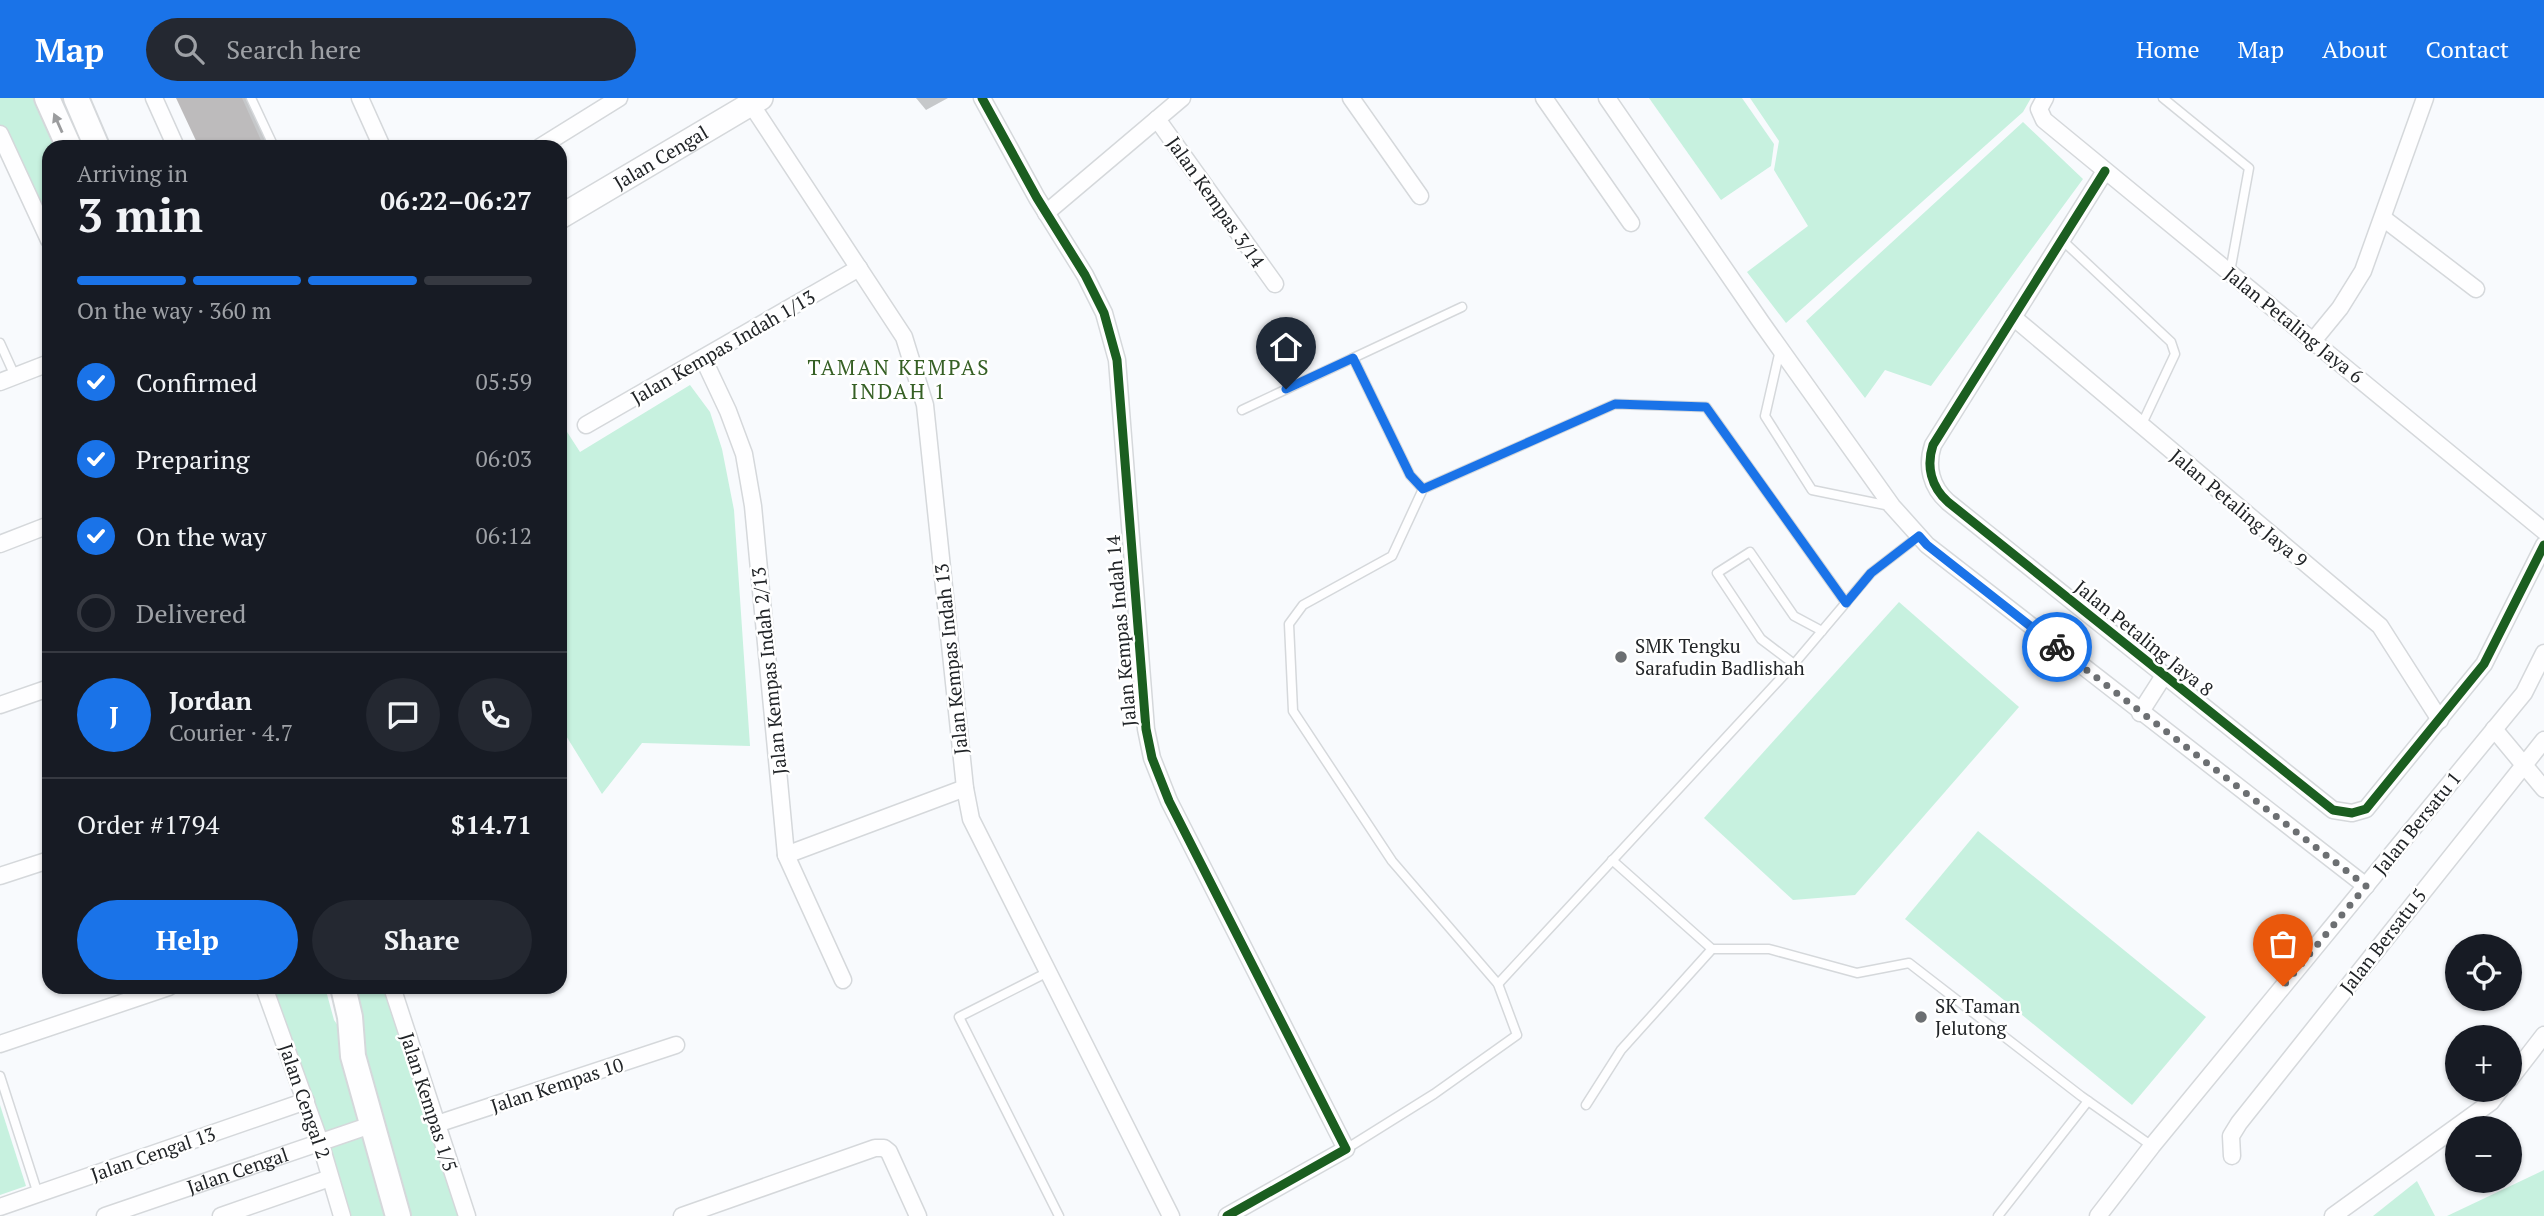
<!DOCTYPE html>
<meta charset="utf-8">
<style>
body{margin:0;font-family:"PT Serif",serif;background:#242831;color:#f1f3f6;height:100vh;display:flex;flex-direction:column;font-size:26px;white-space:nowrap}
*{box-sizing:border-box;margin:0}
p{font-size:23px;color:#9ea1a6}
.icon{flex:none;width:38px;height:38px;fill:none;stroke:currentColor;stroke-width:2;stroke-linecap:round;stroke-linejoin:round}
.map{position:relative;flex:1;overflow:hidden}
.details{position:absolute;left:42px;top:42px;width:525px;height:854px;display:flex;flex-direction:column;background:#171b24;border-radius:21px;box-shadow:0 2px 5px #0004}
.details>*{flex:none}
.tools{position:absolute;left:2445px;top:836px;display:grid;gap:14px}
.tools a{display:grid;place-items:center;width:77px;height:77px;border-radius:50%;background:#171b24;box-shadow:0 2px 5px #0004;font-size:35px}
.pin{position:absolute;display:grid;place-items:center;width:60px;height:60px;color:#fff;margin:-72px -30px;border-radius:50% 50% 50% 0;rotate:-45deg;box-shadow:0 0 7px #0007}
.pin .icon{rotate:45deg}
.courier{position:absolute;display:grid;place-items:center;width:70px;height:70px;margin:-35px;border:5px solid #1a73e8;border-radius:50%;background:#fff;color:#222;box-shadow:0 2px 9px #0007}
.head em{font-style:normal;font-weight:700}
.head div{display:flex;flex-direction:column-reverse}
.head{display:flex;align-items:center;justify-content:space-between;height:119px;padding:0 35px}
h1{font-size:46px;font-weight:700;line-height:52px}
.bar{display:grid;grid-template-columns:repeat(4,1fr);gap:10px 7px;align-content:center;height:84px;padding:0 35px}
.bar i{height:9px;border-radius:5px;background:#363941}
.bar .selected{background:#1a73e8}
.bar p{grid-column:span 4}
.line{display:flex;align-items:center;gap:18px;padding:0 35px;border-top:2px solid #363941}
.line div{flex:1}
.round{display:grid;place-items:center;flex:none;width:74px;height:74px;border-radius:37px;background:#242831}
ol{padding:0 35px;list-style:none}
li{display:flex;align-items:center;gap:21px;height:77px}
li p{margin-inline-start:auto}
li .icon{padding:7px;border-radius:50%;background:#1a73e8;color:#fff;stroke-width:4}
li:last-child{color:#9ea1a6}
li i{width:38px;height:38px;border:4px solid #363941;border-radius:50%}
.primary-button{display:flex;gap:14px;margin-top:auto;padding:14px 35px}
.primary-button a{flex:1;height:80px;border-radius:42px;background:#1a73e8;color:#fff;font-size:28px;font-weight:700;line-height:80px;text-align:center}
.primary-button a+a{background:#242831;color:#f1f3f6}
header{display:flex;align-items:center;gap:42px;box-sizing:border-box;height:98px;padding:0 35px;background:#1a73e8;color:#fff}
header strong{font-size:33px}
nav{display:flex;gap:38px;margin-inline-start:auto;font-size:24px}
.search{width:490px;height:63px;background:#242831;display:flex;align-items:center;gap:18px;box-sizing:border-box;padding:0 24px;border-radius:38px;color:#9ea1a6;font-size:26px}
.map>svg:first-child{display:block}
.green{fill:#c7f1df}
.shadow{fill:#0003}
.building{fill:#bdbbbc}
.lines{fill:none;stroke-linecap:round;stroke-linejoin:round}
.lane-casing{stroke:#d5d8db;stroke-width:11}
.street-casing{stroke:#d5d8db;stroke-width:19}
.secondary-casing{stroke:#d5d8db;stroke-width:26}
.primary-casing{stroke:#d5d8db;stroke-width:28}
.lane{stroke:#fefeff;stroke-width:8}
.street{stroke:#fefeff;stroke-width:16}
.secondary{stroke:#fefeff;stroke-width:23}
.primary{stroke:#fefeff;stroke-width:24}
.cycleway-casing{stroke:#fff;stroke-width:13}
.cycleway{stroke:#1b5e20;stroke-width:9}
.oneway{fill:#9b9c9e}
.done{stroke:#6c6f72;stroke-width:7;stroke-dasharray:0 12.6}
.route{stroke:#1a73e8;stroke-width:9}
.poi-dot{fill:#6c6f72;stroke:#fff;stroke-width:2.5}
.labels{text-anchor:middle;stroke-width:5;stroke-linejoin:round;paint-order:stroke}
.street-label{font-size:19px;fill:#212427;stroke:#fff}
.poi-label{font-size:19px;fill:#212427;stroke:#fff;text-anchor:start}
.neighbourhood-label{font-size:21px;letter-spacing:2px;fill:#366025;stroke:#fff}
</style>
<header>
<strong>Map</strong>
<div class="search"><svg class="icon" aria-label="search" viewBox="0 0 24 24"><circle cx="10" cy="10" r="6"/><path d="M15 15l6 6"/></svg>Search here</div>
<nav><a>Home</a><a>Map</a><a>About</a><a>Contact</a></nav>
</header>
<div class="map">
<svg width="2544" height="1118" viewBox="0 0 2544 1118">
<rect width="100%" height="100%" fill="#f8fafd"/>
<!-- green -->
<g class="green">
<polygon points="0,0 47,0 69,49 49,49 49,143 0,36"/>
<polygon points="1649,0 1742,0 1774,46 1771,68 1721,102"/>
<polygon points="1750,0 2031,0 2023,14 1786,225 1747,174 1808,128 1774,72 1779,43"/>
<polygon points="2023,24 2083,81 1931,288 1885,272 1865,300 1806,223"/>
<polygon points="690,287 710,314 722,351 734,412 750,648 642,645 602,696 560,628 560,323 580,354"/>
<polygon points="1899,504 2019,609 1855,797 1793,802 1704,720"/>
<polygon points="1978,733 2206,919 2132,1007 1905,821"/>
<polygon points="264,889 325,889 334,922 352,948 343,889 392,889 467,1118 342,1118"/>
<polygon points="0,1007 26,1088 0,1097"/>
<polygon points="2544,1072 2544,1118 2447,1118"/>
<polygon points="2417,1083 2435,1118 2373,1118"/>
</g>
<!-- shadow -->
<g class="shadow">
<polygon points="178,0 249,0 271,49 201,49"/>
<polygon points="916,0 948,0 926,12"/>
</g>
<!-- building -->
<polygon class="building" points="176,0 242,0 264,49 199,49"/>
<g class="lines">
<!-- lane casing -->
<g class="lane-casing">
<g id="lane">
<polyline points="251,0 274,49"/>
<polyline points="2163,0 2249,70 2230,174"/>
<polyline points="2062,142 2171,244 2175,256 2141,328"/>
<polyline points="0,245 15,278"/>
<polyline points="1780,252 1765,318 1812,392 1890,408"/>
<polyline points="1353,260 1410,377 1423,391"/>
<polyline points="1242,312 1462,209"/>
<polyline points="1794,566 1761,541 1717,475 1750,454 1794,518 1822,533"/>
<polyline points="1612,762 1712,851 1769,851 1857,875 1909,865 2081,998 2152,1048"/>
<polyline points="1048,874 959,919 1059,1118"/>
<polyline points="1498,886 1794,566 1871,475 1919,438"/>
<polyline points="0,978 38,1096"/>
<polyline points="1586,1007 1621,952 1712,851"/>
<polyline points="1346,1051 1434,996 1517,937 1498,886 1392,763 1293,613 1289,526 1303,507 1392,458 1423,391 1615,306 1706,309 1846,505"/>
<polyline points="1998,1118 2088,1003"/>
</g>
</g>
<!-- street casing -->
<g class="street-casing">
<g id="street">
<polyline points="154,0 176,49"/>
<polyline points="360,0 382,49"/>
<polyline points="982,0 1037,100 1085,177 1104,215 1117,262 1146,631 1152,660 1169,703 1346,1051 1227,1118"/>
<polyline points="1351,0 1420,98"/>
<polyline points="1544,0 1631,125"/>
<polyline points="1607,0 1761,224 1892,408 1927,447 2366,788"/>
<polyline points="2045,0 2039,11 2044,22 2544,433"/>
<polyline points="751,6 904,239 925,307 965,690 971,721 1171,1118"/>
<polyline points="1157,21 1275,186"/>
<polyline points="0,36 49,142"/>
<polyline points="540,49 619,0"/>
<path d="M2105,73l-172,274c-7,21 -2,42 15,57l385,308 19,3 14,-4 118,-145 60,-119"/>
<polyline points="1046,115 1182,0"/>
<polyline points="2383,120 2476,191"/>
<polyline points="2013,219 2380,528 2440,622"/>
<polyline points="2313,243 2340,210 2363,173 2425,0"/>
<polyline points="703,260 728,313 744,356 753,408 786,757 843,882"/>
<polyline points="0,284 49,265"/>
<polyline points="586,327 859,170"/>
<polyline points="0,446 49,427"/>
<polyline points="0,607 49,590"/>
<polyline points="2140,615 2163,579"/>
<polyline points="2494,631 2544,691"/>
<polyline points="786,757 965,690"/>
<polyline points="0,778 49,762"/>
<polyline points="264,889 320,1044 342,1118"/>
<polyline points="392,889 467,1118"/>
<polyline points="0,946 169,889"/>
<polyline points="2510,981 2544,937"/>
<polyline points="437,1026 676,947"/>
<polyline points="2232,1058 2231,1038 2239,1025 2544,642"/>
<polyline points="0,1109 306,1003"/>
<path id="s1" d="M105,1118l266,-91"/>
<polyline points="221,1118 330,1080"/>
<polyline points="682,1118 875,1050 884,1050 889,1054 918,1118"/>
<polyline points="2098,1118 2152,1048 2524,595 2544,555"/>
<polyline points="2333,1118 2491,1004 2500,992"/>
</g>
</g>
<!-- secondary casing -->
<g class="secondary-casing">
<g id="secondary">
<path id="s2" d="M560,119l201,-119"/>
</g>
</g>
<!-- primary casing -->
<g class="primary-casing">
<g id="primary">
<polyline points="47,0 69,49"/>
<polyline points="76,0 97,49"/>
<polyline points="343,889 350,919 353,958 398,1118"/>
</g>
</g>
<!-- lane -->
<use href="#lane" class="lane"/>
<!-- street -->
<use href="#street" class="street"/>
<!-- secondary -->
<use href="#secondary" class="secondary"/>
<!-- primary -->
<use href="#primary" class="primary"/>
<!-- cycleway casing -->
<g class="cycleway-casing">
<g id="cycleway">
<polyline points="982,0 1037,100 1085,177 1104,215 1117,262 1146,631 1152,660 1169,703 1346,1051 1227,1118"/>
<path d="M2105,73l-172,274c-7,21 -2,42 15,57l385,308 19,3 14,-4 118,-145 60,-119"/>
</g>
</g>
<!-- cycleway -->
<use href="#cycleway" class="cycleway"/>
</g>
<!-- one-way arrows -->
<defs><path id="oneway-solid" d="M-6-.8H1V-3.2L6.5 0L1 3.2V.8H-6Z" transform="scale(1.75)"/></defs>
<use class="oneway" href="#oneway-solid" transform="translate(58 25) rotate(-114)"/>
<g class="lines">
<!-- done -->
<polyline class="done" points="2057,549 2366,788 2283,888"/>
<!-- route -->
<polyline class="route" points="1286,291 1353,260 1410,377 1423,391 1615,306 1706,309 1846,505 1871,475 1919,438 1927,447 2057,549"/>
</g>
<!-- markers -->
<g class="poi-dot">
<circle cx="1621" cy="559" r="7"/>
<circle cx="1921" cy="919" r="7"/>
</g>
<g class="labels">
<!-- street labels -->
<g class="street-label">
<text dy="7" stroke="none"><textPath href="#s2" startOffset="117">Jalan Cengal</textPath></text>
<text transform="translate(1216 104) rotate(55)" y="7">Jalan Kempas 3/14</text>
<text transform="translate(2294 227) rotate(39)" y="7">Jalan Petaling Jaya 6</text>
<text transform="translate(723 249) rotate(-30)" y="7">Jalan Kempas Indah 1/13</text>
<text transform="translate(2239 410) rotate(40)" y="7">Jalan Petaling Jaya 9</text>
<text transform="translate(1121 533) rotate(-95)" y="7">Jalan Kempas Indah 14</text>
<text transform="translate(2144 540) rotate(39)" y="7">Jalan Petaling Jaya 8</text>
<text transform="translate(951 561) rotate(-96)" y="7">Jalan Kempas Indah 13</text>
<text transform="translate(769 573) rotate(-96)" y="7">Jalan Kempas Indah 2/13</text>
<text transform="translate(2417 725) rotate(-51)" y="7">Jalan Bersatu 1</text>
<text transform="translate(2383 843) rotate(-52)" y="7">Jalan Bersatu 5</text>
<text transform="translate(557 987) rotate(-18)" y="7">Jalan Kempas 10</text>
<text transform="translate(305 1003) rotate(71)" y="7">Jalan Cengal 2</text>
<text transform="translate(429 1004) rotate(72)" y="7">Jalan Kempas 1/5</text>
<text transform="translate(153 1056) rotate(-19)" y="7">Jalan Cengal 13</text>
<text dy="7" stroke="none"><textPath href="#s1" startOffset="140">Jalan Cengal</textPath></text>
</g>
<!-- poi labels -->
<g class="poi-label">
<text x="1635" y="555">SMK Tengku<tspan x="1635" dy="22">Sarafudin Badlishah</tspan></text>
<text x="1935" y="915">SK Taman<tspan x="1935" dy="22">Jelutong</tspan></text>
</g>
<!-- neighbourhood labels -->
<g class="neighbourhood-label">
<text x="899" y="277">TAMAN KEMPAS<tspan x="899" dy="24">INDAH 1</tspan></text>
</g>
</g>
</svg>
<div class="tools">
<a><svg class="icon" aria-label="locate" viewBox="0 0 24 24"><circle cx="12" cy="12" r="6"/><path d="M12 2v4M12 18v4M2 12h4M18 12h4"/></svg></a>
<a>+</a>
<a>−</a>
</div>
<div class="pin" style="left:2283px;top:888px;background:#ea580c"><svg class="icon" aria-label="bag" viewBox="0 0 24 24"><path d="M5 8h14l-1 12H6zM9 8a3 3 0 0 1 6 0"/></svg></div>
<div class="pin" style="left:1286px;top:291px;background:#1f2937"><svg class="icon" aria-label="home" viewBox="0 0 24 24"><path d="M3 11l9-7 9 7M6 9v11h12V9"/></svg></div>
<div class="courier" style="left:2057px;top:549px"><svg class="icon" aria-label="bike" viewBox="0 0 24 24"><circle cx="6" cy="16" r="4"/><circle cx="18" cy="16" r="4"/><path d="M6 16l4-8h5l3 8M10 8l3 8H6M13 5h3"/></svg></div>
<section class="details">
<div class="head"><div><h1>3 min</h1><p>Arriving in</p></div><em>06:22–06:27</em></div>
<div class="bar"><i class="selected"></i><i class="selected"></i><i class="selected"></i><i></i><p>On the way · 360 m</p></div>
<ol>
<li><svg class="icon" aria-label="check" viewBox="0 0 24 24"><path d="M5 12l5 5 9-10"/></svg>Confirmed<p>05:59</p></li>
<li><svg class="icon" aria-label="check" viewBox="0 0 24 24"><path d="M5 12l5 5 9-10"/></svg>Preparing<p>06:03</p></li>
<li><svg class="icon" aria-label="check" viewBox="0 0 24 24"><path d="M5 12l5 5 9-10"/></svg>On the way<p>06:12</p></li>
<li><i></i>Delivered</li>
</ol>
<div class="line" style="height:126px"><b class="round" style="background:#1a73e8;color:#fff">J</b><div><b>Jordan</b><p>Courier · 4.7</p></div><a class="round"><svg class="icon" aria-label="chat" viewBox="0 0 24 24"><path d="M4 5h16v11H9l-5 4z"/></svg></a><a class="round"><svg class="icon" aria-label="phone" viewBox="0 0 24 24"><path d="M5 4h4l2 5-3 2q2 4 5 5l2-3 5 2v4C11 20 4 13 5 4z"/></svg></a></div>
<div class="line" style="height:91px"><div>Order #1794</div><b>$14.71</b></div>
<div class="primary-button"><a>Help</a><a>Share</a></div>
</section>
</div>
